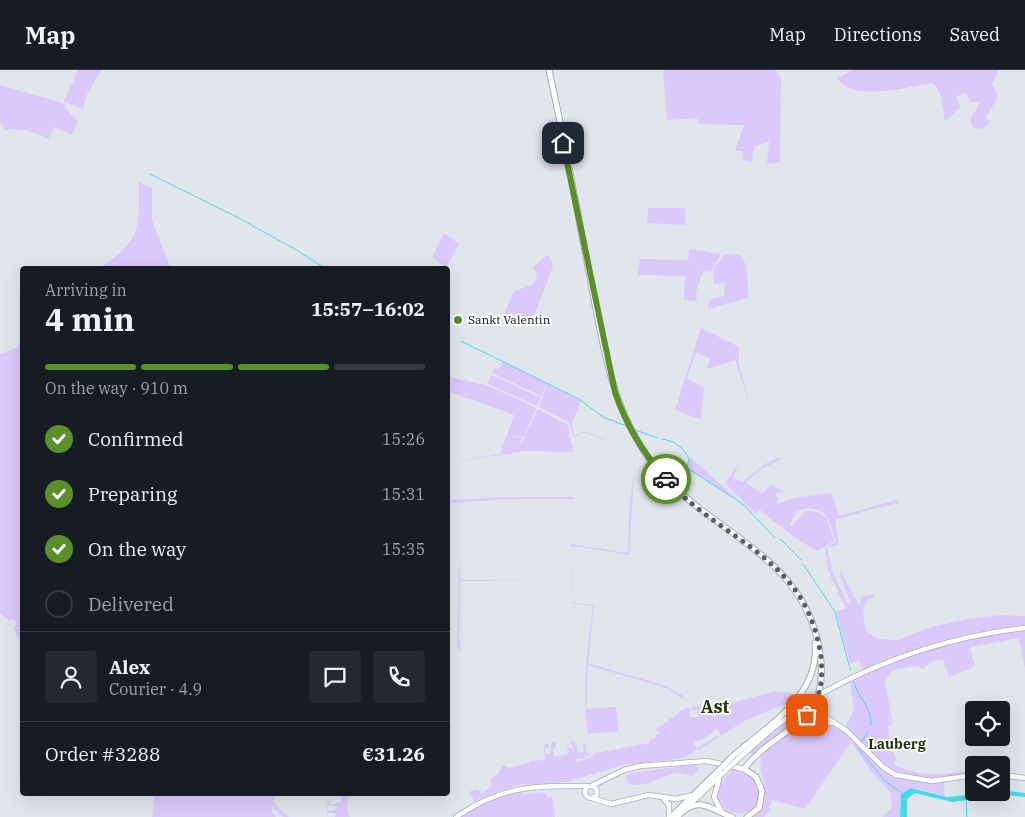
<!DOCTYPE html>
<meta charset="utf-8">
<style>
body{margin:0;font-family:"IBM Plex Serif",serif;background:#242831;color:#f1f3f6;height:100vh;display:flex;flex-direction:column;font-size:19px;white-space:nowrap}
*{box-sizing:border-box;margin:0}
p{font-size:16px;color:#9ea1a6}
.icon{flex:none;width:28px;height:28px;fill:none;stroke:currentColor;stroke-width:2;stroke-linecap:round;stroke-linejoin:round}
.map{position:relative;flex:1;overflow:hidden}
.sheet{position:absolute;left:20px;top:196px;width:430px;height:530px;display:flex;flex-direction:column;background:#171b24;border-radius:5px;box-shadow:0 5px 20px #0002}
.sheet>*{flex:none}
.fabs{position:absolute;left:965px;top:631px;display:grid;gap:10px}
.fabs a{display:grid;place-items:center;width:45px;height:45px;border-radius:5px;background:#171b24;box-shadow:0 5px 20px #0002;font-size:25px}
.pin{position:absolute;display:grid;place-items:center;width:42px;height:42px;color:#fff;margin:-21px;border-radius:10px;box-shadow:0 2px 8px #0006}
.courier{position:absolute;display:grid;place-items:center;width:50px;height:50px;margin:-25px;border:4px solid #5a8f29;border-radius:50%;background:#fff;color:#222;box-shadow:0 1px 6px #0007}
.summary em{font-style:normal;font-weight:700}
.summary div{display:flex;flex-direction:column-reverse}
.summary{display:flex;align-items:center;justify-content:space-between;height:85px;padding:0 25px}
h1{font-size:32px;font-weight:700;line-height:38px}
.bar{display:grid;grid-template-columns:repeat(4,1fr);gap:8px 5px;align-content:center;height:60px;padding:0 25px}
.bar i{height:6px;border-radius:4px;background:#363941}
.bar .selected{background:#5a8f29}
.bar p{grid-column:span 4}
.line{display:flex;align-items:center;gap:12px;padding:0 25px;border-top:1px solid #363941}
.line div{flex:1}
.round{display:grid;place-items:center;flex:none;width:52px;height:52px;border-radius:5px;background:#242831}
ol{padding:0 25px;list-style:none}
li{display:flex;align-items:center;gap:15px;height:55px}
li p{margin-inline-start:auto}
li .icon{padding:5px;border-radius:50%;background:#5a8f29;color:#fff;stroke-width:4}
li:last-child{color:#9ea1a6}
li i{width:28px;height:28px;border:2px solid #363941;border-radius:50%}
header{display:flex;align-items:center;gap:30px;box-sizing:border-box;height:70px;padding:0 25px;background:#171b24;border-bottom:1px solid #363941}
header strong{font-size:24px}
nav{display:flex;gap:28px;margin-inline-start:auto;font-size:18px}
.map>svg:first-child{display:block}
.green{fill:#dcc9fb}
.water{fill:#48d9e9}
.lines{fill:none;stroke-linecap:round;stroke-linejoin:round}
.stream{stroke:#48d9e9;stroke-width:1}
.secondary-casing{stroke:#a8adb3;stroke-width:6}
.primary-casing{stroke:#a8adb3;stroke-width:7}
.secondary{stroke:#fff;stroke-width:4.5}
.primary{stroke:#fff;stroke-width:5}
.secondary-bridge-casing{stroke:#a8adb3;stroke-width:6;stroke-linecap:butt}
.primary-bridge-casing{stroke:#a8adb3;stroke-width:7;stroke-linecap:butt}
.secondary-bridge{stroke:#fff;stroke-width:4.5}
.primary-bridge{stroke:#fff;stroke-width:5}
.done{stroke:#585c5f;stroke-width:5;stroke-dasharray:0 9}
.route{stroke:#5a8f29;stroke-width:6}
.poi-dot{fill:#5a8f29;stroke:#fff;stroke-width:2}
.labels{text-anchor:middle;stroke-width:4;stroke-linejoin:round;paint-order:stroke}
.poi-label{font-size:12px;fill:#0f1113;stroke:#fff;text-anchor:start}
.neighbourhood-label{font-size:14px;font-weight:bold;fill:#1c3503;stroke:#fff}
.district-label{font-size:18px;font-weight:bold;fill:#1c3503;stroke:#fff}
</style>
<header>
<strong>Map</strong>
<nav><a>Map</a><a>Directions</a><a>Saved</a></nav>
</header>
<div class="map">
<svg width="1025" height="747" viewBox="0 0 1025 747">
<rect width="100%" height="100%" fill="#e1e6ed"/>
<!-- green -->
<g class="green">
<polygon points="78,0 102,0 88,22 83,39 64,32"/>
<polygon points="663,0 775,0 781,8 780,93 767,94 769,71 754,77 752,92 743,90 742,81 735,81 744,55 698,54 697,48 667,50"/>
<path d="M851,0h148l-7,14 6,13 -12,20 4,6 -8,6 -9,-1 -2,-5 1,-9 4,-3 3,-8 -9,-1 -4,-10 -10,5 4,10 -15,15 -4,-27 -8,-12c-23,3 -79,20 -95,-4z"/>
<polygon points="0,15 66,34 65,38 78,51 72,65 54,57 49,68 26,60 5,59 0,53"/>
<path d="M139,112l13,6v32l19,49h-75c8,-3 14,-8 20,-13 28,-23 22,-41 23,-74z"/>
<polygon points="648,138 685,138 686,155 647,153"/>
<polygon points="444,163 459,174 446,198 432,187"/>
<polygon points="689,179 721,184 711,202 703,201 696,223 697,231 684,230 685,206 637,205 640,189 688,190"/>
<polygon points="725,184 741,185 747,197 748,228 708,239 710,229 724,226 725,213 713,214 714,198"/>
<path d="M546,186h3l4,10 -21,56c-11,3 -21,1 -30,-4l12,-27 19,-6 4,-9 -4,-9z"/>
<polygon points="701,258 739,277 739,294 750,336 735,290 707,299 710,288 696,283 687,308 704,318 701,350 675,340"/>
<polygon points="22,265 22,575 14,559 17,553 13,549 9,551 0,543 0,284 17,278"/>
<polygon points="503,291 547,313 541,326 492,303 494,297 499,299"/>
<polygon points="491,305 541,328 537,336 488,314"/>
<polygon points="451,307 489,316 536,338 524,367 507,365 514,345 448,321"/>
<polygon points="547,314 581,331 572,353 574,365 585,361 622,378 584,362 573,367 569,352 539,337"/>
<polygon points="538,339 568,355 573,382 526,381 448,393 500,384 507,365 522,368 519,379"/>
<polygon points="690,387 741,433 688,398"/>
<path d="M779,387l1,3 -19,9 -16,14 17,10 9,-9 14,8 -9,1 2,10 22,-6 32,-4 7,23 58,-16 1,3 -34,8 -29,9 4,25 -12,2 6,26 15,31 3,-1 -11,-27v-7l20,38 1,-11 13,-1v2l-6,2c-7,10 -5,22 -1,33l10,7 21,1 33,-13 36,-8 33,-4 25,1v10c-58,5 -108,21 -162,43l-4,-9 -9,4 -14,-52 10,-4 -18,-37 -3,-23 11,-6c-8,-24 -8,-38 -39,-32l-7,14 2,2 13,-15 11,1 10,5 8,24 -16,10 -20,-11 -38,-30 -4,4 -31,-31 13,-18 -5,13 10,4 20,-17z"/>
<path d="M635,394l-6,90v1l-54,-9 -4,56 23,3 -6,58 77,23 17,9 1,4 -17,-11 -78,-23 -2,44 30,-2 3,24 -31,3c-7,-42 0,-86 5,-128l-22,-3 1,-22h-112l-1,56 2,13 -4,-2 2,-89 2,21 108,1 3,-1 3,-33 -6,-1 6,-3v2l53,8 1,-43z"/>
<polygon points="505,427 574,427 574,429 519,429 518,431 516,429 448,433 448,430"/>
<path d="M1018,560l7,1v38l-6,-31 -49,9 5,19 -26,11 -6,-18 -13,3 -6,7 -8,-3 -24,4 -7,11 8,44 -5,1 2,15 6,18 -2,5c13,8 32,11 48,10 8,0 16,-3 24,-2l1,3c-24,5 -62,10 -83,-7 -13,-12 -25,-27 -37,-39v-6l7,-12 -4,-30c52,-29 110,-41 168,-51z"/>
<polygon points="775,621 791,623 792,631 744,651 721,666 717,659 702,670 693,671 697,678 718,665 719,667 699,681 697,679 688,686 678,689 623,695 567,712 519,715 496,722 474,732 470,721 478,719 482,724 492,715 490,709 498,704 503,695 508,698 529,693 530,696 530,691 545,690 544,674 548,674 549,678 545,678 546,684 551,683 551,673 555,673 556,678 553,679 554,687 568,684 567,677 574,679 570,671 574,671 575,675 577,675 578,683 584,682 583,674 585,673 586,682 591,684 584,686 585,689 576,688 577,692 590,688 596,683 650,673 649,670 655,669 656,665 660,663 656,660 685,638 689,637 690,647 698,647 698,640 692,640 691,637 732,633"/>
<polygon points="810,634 795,652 754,686 749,682"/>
<path d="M818,653c33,5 40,24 63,44 16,13 43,18 63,15l1,14 -29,-8 -16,12v17h-18l10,-9 -2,-16 -19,-21 -20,-29 -46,67 -33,-9 -3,11 -5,6h-11c23,-12 6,-40 7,-59 13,-17 36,-32 58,-35z"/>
<path d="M688,695l8,1 3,4 -8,6c-25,-11 -37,14 -62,8l-3,-5 1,-4 6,-2z"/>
<path d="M733,699l20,8 8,17 -3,13c-19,10 -31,10 -42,-10l2,-11z"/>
<polygon points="521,721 522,725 544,722 548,728 552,726 555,747 459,747 491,729"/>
<polygon points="155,724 274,724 274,733 289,747 283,747 272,737 272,742 276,747 152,747"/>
<polygon points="342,724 352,725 348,726 347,739 350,747 335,747 335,743 327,743 327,738 330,741 337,739 337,736 327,736 328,731 330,731 330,735 342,732"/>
</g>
<!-- water -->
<polygon class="water" points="911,718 947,727 1001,722 1001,720 1025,723 1025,727 1005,725 952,732 915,723 907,729 907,747 900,747 901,724"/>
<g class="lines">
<!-- stream -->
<g class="stream">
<polyline points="150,104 231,144"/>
<polyline points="233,145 293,178"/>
<polyline points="295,179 326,199"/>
<polyline points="461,271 579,329 603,347 629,357"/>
<polyline points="635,360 658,368"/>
<path d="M662,369c13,2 21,8 27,20l-2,9 56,36 32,34"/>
<polyline points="780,469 801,490"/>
<polyline points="803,494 835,542 849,595"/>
<polyline points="850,597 850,600"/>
<path d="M854,612c6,22 16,19 17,43"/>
<polyline points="862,671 868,662"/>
<polyline points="858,678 885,711 903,724"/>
<polyline points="966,729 967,747"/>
</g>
<!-- secondary casing -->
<g class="secondary-casing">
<g id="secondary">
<path d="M826,621c63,-34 128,-55 199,-63"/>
<polyline points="812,638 847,661 883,697 896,705 932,711 974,705"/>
<polyline points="793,659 814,651 833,653"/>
<polyline points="738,689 772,659 808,632"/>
<polyline points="1001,705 1025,708"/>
<polyline points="719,710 714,727 721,741"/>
<polyline points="593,715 624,700 640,696 707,691 744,699"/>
<circle cx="591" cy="722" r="6"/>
<polyline points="592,728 611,734 649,725 676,729 693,725"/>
<polyline points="663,728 669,735 669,747"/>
<polyline points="685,739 726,700"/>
<path d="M456,747c48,-32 76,-31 132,-31"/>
</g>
</g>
<!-- primary casing -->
<g class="primary-casing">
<g id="primary">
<path d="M549,0c15,67 27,135 40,202 13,67 21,137 65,193 57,72 157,89 167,197 6,64 -46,66 -77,107l12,8 6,14 -3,17 -12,9"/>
<path d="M731,688c35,-32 89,-60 84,-115"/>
<polyline points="671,747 720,699"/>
<path d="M677,747c22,-23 32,-8 55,0"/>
</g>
</g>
<!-- secondary -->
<use href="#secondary" class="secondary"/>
<!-- primary -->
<use href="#primary" class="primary"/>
<!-- secondary-bridge casing -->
<g class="secondary-bridge-casing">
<g id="secondary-bridge">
<polyline points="810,630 826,621"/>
<polyline points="726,700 738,689"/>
</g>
</g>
<!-- primary-bridge casing -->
<g class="primary-bridge-casing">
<polyline id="primary-bridge" points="720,699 731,688"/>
</g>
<!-- secondary-bridge -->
<use href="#secondary-bridge" class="secondary-bridge"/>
<!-- primary-bridge -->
<use href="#primary-bridge" class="primary-bridge"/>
</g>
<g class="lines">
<!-- done -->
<path class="done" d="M666,409c58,64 142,78 155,179 2,21 0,40 -14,57"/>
<!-- route -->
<path class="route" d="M563,73l52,249c11,33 28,61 51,87"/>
</g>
<!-- markers -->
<circle class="poi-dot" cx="458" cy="250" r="5"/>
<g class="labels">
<!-- poi labels -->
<g class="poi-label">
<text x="468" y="254">Sankt Valentin</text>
</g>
<!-- neighbourhood labels -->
<g class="neighbourhood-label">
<text x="897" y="679">Lauberg</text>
</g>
<!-- district labels -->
<g class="district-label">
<text x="715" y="643">Ast</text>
</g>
</g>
</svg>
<div class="fabs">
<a><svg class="icon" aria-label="locate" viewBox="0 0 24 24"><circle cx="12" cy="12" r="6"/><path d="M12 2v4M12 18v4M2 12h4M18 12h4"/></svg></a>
<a><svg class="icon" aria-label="layers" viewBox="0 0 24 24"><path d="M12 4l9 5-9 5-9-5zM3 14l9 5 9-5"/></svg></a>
</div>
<div class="pin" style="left:807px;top:645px;background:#ea580c"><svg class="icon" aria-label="bag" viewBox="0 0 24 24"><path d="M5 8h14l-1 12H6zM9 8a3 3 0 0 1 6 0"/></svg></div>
<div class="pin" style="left:563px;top:73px;background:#1f2937"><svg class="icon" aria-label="home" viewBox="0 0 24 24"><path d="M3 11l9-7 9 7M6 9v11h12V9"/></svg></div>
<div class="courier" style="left:666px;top:409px"><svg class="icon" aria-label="car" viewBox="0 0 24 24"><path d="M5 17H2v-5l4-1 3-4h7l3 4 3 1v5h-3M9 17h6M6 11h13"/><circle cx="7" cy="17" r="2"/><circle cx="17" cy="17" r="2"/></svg></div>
<section class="sheet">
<div class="summary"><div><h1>4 min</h1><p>Arriving in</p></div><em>15:57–16:02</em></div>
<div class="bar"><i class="selected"></i><i class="selected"></i><i class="selected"></i><i></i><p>On the way · 910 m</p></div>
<ol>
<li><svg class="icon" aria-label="check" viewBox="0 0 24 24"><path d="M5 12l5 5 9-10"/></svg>Confirmed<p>15:26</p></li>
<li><svg class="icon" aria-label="check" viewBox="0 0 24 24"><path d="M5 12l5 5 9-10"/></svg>Preparing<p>15:31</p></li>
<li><svg class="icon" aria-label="check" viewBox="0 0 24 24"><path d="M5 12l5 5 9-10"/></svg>On the way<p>15:35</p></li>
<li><i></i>Delivered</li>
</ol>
<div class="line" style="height:90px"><a class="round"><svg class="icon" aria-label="person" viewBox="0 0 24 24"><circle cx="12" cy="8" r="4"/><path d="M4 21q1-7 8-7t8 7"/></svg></a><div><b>Alex</b><p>Courier · 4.9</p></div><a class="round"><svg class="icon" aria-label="chat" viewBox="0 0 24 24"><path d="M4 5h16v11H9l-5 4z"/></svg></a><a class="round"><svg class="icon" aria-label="phone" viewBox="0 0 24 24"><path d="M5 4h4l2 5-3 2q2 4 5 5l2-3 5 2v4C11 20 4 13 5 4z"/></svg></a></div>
<div class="line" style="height:65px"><div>Order #3288</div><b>€31.26</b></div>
</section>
</div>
